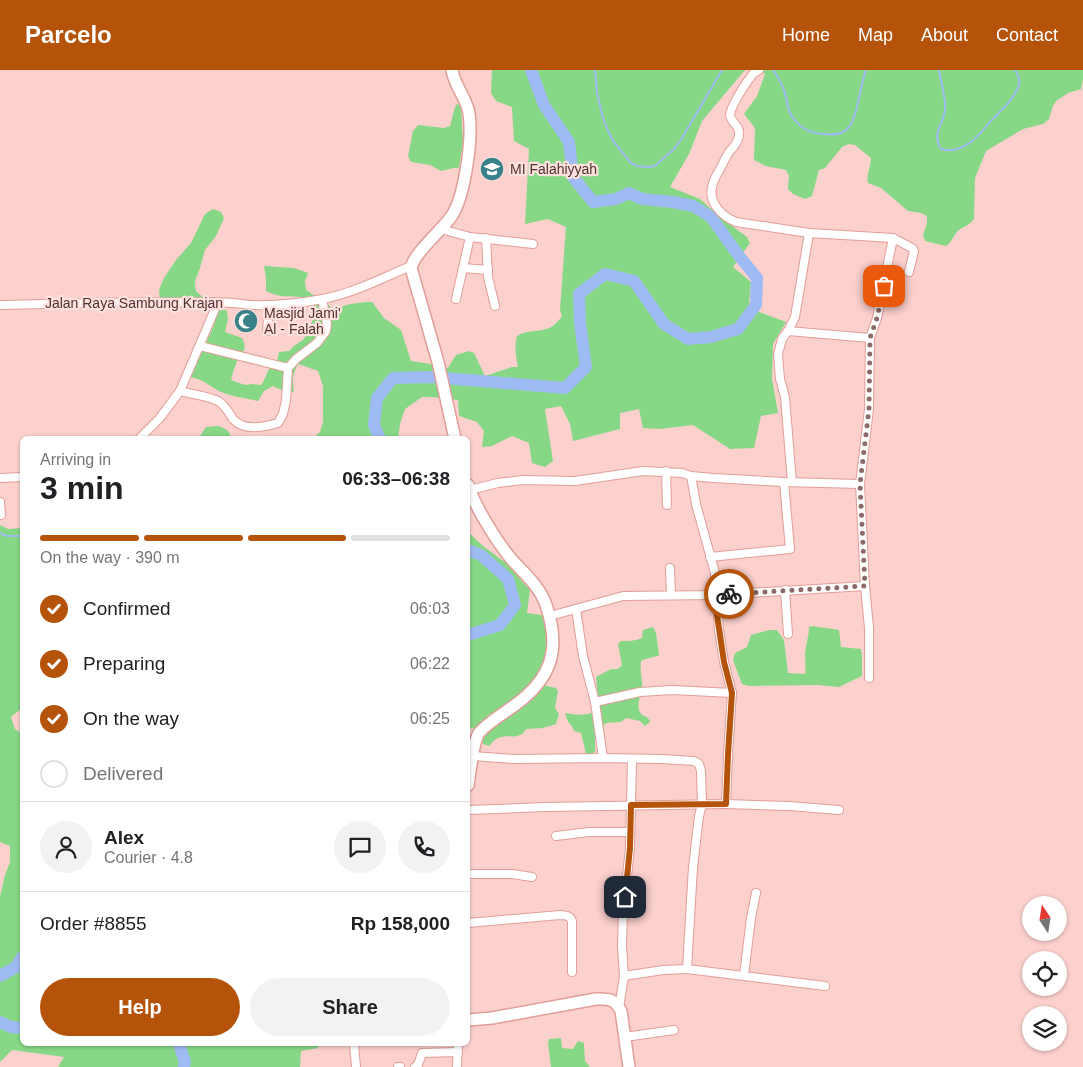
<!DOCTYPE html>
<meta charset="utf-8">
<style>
body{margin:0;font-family:Helvetica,sans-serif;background:#f2f2f2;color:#202124;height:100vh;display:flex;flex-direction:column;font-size:19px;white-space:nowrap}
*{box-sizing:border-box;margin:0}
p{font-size:16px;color:#757577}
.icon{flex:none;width:28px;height:28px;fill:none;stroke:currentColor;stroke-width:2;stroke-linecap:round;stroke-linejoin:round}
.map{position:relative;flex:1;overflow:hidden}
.sheet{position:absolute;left:20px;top:366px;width:450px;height:610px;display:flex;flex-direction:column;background:#fff;border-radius:8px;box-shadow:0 1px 4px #0004}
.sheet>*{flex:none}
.needle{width:32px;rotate:348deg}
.tools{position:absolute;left:1022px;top:826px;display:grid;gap:10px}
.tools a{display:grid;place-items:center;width:45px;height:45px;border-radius:50%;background:#fff;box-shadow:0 1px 4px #0004;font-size:25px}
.pin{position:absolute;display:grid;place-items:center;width:42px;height:42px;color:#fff;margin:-21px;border-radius:10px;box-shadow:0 2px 8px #0006}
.courier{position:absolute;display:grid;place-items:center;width:50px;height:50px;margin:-25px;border:4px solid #b45309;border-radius:50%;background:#fff;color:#222;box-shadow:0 1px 6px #0007}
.summary em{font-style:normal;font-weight:600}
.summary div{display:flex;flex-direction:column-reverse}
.summary{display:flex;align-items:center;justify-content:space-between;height:85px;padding:0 20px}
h1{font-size:32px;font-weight:600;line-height:38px}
.bar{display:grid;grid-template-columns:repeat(4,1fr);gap:8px 5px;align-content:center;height:60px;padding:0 20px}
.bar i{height:6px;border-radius:4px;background:#e0e0e0}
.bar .selected{background:#b45309}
.bar p{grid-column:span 4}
.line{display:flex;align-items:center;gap:12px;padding:0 20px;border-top:1px solid #e0e0e0}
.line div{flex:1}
.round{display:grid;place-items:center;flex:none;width:52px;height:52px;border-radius:26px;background:#f2f2f2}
ol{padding:0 20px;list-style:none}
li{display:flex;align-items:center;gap:15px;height:55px}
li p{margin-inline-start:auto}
li .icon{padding:5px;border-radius:50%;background:#b45309;color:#fff;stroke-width:4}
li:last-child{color:#757577}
li i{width:28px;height:28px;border:2px solid #e0e0e0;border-radius:50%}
.button{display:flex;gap:10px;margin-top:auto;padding:10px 20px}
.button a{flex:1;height:58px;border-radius:30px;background:#b45309;color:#fff;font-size:20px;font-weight:600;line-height:58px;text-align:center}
.button a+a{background:#f2f2f2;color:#202124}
header{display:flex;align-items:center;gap:30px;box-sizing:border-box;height:70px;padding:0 25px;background:#b45309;color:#fff}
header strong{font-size:24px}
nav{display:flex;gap:28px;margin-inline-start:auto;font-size:18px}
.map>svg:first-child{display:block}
.green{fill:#87d886}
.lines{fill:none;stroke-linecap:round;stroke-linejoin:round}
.stream{stroke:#9fbbf4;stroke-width:2}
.river{stroke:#9fbbf4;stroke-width:12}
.street-casing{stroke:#e19e99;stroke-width:10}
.secondary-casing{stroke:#e19e99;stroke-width:14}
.street{stroke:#fff;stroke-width:8}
.secondary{stroke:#fff;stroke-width:11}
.done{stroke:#8b6a68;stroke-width:5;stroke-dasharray:0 9}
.route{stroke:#b45309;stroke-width:6}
.labels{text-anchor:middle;stroke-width:4.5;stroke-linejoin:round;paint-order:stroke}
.poi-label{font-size:14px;fill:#4f3331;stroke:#fee1df;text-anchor:start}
.street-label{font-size:14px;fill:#4f3331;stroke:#fee1df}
</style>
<header>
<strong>Parcelo</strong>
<nav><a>Home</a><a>Map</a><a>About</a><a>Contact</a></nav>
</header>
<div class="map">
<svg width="1083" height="997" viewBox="0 0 1083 997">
<rect width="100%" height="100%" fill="#fbd0cd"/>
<!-- green -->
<g class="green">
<path d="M492,0h253l-43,51 -13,33 -19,33 30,12 20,18 27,20 3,6 -17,24 18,15 -2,20 10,10 27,10 -13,22 -1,35 6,34 -17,3 -7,32 -24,1 -37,-24 -33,4 -17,-1 -4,-19 -19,4v16l-47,12 -3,-17 -9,-18 -16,3 8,52 -8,6 -13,-4 -3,-20 -17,-7 -20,10 -10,1 2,-16 -7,-9 -18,-6 -1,-16 -26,-3h-10l-17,12 -5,15 -2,15h-86l8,-7 3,-10v-36l-5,-15 -20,-7c-6,13 -6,14 -4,28l-13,-2 -8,-4 -9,5 -6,10c-13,-3 -26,-4 -39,-10 -11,-6 -16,-12 -29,-14l22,-47 8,-22 7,3 1,8 -3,13 17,6c7,13 -2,15 -6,26 -2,5 -4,11 -5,16l14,5 7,-1 9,1c7,-9 5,-17 16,-24l2,-9 10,-1 5,-5 10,-7 11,-24 -7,-17c-16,-3 -27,1 -42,-7v-12l-2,-13 30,2 14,5 -3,8 1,9 23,15 4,6c10,-7 26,-9 39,-9l12,16 17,12 10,31 20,3 17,4 8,-13 13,-4 5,2 11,23 27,-9h6c-2,-11 -4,-20 -1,-31 10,-7 25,-3 36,-10 3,-2 6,-7 9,-9l-2,-7 6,-83 -18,-8 -23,5 4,-75 -15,-8 -2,-34 -16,-6 -5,-8z"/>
<path d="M758,0h325v9l-2,10 -13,4 -12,8 -3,5 -4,13 -6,5 -20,5 -37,22 -11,27 -1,41c-6,8 -13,8 -17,13 -5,6 -5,10 -11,14l-21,-5 -2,-6 4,-12v-7l-6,-3 -13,-2 -27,-23 -13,-5c-2,-9 3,-16 3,-25l-16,-13 -6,-1 -7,3 -17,21 -6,2 -7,26 -7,3 -12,-5 -5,-5 1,-13 -3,-6 -20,-4 -12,-6 1,-32 -11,-14 13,-18 8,-22z"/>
<path d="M457,34l4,3 2,35 -4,26h-5l-13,3 -11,-6 -19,-3 -3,-6 5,-25 5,-6 26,3 6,-2c2,-6 4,-19 7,-22z"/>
<path d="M213,139l8,3 3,6 -8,18 -11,14 -5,18 -5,13v6l1,4 4,4 5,3c0,2 0,6 -2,8 -5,4 -35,2 -42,0l-2,-16 5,-12 12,-18 15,-17 14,-29z"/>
<path d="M218,356c8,3 12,4 13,13h-33l8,-12z"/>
<polygon points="0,455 8,459 22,458 22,638 11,647 15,659 22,664 22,974 319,974 318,978 301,981 300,997 58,997 64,987 12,980 0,992 0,827 5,805 10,792 10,776 0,772"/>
<path d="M468,462l15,14 23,17 24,27 -3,23 15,2c10,18 5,44 -4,63l9,8 9,2 2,3 -3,17 4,6 -3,10 -13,4 -17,1c-8,14 -20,2 -31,11 -2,1 -4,4 -6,6l-6,-2 -5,-15 -10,-1z"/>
<path d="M812,556l27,4 2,17 20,2 1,7v20l-23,11 -21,-2 -69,1 -7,-2 -9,-24 2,-7 12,-6 4,-12 19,-5h7l7,10 4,33 17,1c1,-7 0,-15 0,-21 1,-9 4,-17 4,-26z"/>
<path d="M653,557l3,6 3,22 -1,1 -13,3 -4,2c0,4 -1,8 0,12 0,5 2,10 1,15 -1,7 -6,17 -2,24 2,5 8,3 10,10l-5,4 -5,-5 -14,-3 -5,4 -15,1 -11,11v17l-2,3h-7l-5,-21 -7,-2 -2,-5 -4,-4 -3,-9c12,2 23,4 34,-4l-3,-32 15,-8h7l4,-4 -4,-21 3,-3c7,0 14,0 21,-3l1,-8z"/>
<polygon points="561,968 562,978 573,979 578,971 584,973 585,991 590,997 551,997 548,973 549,969"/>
</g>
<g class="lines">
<!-- stream -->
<g class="stream">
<polyline points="595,0 597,23 603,48 608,61 614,72 631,93 637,96 649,97 655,96 675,78 682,68 722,0"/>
<path d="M773,0c6,8 11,18 13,27 2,9 2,15 8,22 7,10 17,14 29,15 8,1 19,1 25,-6 10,-10 12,-44 18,-58"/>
<path d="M939,0c2,12 6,24 6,36 1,17 -15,26 -4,43 21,6 37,-12 49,-27 10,-11 24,-22 29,-37 1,-6 -1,-11 -4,-15"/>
<polyline points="0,463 7,466 22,466"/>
</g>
<!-- river -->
<g class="river">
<polyline points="380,369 374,355 377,328 393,308 432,307 565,318 586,297 580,253 579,224 605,204 634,211 664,254 688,269 711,267 738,259 756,235 757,208 739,186 711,147 693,136 673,132 642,129 629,123 616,129 593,132 573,107 569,72 544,35 531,0"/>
<polyline points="468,480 481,485 508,509 515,535 500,555 468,565"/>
<polyline points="0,906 16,897 22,887"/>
<polyline points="0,952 11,957 22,958"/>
<polyline points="179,974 185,992 184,997"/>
</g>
<!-- street casing -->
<g class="street-casing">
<g id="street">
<path d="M759,0c-4,2 -7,4 -9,8 -5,6 -20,30 -20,37 1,9 13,11 8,24 -2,6 -5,9 -9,13 -3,5 -6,11 -9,17 -3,5 -7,12 -8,18 -4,16 11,30 24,35l73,11 -14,84 -7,14 -6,8 -4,15 2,25 5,18 7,85"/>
<polyline points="441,159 470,167 456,229"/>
<polyline points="809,163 893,168 912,178 914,181 909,202"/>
<polyline points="470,167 533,174"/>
<polyline points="486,168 488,207 495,236"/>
<polyline points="463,198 488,200"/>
<path d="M0,235c71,-2 142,-3 213,-3 14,0 28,2 41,3 23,1 47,-2 69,-6 31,-6 59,-21 88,-33"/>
<polyline points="267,261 269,235"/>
<polyline points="788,261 870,268"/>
<polyline points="200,276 288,298"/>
<path d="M180,321c11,3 28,5 38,10 7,4 11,12 15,18 11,13 32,8 45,4l5,-9 3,-14 2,-32 8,-9 21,-16 9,-12 1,-7 -5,-25"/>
<polyline points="139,369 159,349 180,321 218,232"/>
<polyline points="666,401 667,435"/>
<polyline points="0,408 22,407"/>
<polyline points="469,420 498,413 523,410 575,411 643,401 682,403 691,406 713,408 784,412 860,414"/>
<polyline points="0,432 1,445"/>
<polyline points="710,487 790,479 784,412"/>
<polyline points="670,498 671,525"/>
<polyline points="785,520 788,564"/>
<polyline points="576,539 583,586 595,632 640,622 672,620 732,623"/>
<polyline points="550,546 623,526 716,525 865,516"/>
<polyline points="869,608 869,558 865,516 860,414 869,339 870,268 877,248 893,168"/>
<polyline points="595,632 603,688"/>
<polyline points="473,686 513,689 603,688 662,689 694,691 699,694 701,701 702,734 699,746 693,797 687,899"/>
<polyline points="632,689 630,778 623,843 622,876 624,906 663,900 687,899 825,916"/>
<polyline points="726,734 789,736 839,740"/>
<polyline points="468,740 546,737 726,734 728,684 732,623 724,592 719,560 715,503 696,434 691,406"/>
<polyline points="556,766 589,762 630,762"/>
<polyline points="468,804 512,804 532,807"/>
<path d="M468,853l92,-8c6,0 11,1 12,7v50"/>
<polyline points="744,905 751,848 756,823"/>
<polyline points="619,938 624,906"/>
<polyline points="625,967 674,960"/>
<polyline points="354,974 356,997"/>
<polyline points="398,997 400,997"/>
<polyline points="415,997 418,995 422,983 458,982"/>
<polyline points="457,997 458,974"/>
</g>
</g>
<!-- secondary casing -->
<g class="secondary-casing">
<g id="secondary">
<path d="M452,0c2,14 12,25 16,39 6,24 -3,88 -17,108 -11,15 -36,35 -40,51l27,94 17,77"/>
<path d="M468,415c7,22 29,57 44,75 13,14 28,27 34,45 15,44 6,73 -31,100 -12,9 -27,17 -36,28 -6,8 -9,41 -11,52"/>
<path d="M468,950l24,-2 104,-19c13,0 18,-1 25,12l8,56"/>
</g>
</g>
<!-- street -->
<use href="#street" class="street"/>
<!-- secondary -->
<use href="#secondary" class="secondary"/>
</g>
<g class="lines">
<!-- done -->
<polyline class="done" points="729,524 865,516 860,414 869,339 870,268 877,248 884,216"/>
<!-- route -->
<polyline class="route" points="625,827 630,778 631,735 726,734 728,684 732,623 724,592 717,545 716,524 729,524"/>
</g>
<!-- icons -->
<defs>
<g id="school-disc" transform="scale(1.25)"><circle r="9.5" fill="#3a8289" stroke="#fee1df"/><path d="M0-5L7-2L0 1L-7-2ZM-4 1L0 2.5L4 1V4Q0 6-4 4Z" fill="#fff"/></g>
<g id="mosque-disc" transform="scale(1.25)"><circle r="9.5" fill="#3a8289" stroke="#fee1df"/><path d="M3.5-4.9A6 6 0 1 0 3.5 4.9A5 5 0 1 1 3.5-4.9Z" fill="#fff"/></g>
</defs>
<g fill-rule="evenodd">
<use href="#school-disc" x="492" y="99"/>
<use href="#mosque-disc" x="246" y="251"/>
</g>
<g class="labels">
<!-- poi labels -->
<g class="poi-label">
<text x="510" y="104">MI Falahiyyah</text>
<text x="264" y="248">Masjid Jami'<tspan x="264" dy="16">Al - Falah</tspan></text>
</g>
<!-- street labels -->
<g class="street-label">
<text x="134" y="238">Jalan Raya Sambung Krajan</text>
</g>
</g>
</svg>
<div class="tools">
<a><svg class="needle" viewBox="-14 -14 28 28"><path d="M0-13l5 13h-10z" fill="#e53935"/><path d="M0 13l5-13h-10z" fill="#757577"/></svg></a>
<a><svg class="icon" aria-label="locate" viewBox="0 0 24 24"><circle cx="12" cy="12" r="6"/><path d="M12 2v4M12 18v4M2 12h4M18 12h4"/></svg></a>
<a><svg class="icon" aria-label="layers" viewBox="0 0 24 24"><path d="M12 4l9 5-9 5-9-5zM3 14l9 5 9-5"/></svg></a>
</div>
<div class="pin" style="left:884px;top:216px;background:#ea580c"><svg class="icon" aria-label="bag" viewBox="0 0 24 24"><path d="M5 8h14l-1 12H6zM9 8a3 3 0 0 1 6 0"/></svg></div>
<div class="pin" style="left:625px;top:827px;background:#1f2937"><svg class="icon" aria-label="home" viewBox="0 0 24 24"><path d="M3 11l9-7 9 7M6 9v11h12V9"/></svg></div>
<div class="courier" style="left:729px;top:524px"><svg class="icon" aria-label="bike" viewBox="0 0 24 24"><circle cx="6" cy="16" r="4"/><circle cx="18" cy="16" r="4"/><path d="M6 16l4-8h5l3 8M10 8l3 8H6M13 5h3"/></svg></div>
<section class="sheet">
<div class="summary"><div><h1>3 min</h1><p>Arriving in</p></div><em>06:33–06:38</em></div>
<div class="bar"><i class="selected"></i><i class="selected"></i><i class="selected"></i><i></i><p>On the way · 390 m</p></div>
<ol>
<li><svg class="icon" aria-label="check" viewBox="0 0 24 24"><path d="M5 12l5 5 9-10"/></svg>Confirmed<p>06:03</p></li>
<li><svg class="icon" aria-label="check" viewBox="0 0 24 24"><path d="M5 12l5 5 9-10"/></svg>Preparing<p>06:22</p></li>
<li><svg class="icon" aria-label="check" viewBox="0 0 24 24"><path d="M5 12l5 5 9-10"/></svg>On the way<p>06:25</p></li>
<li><i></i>Delivered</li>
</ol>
<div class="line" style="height:90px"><a class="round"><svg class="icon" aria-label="person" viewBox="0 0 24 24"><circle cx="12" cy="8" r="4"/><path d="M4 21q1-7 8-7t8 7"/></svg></a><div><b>Alex</b><p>Courier · 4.8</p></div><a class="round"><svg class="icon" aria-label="chat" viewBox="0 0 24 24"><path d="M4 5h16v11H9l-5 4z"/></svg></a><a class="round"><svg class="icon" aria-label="phone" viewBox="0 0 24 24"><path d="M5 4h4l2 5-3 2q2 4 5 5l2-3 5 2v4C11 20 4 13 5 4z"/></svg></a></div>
<div class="line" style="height:65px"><div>Order #8855</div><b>Rp 158,000</b></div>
<div class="button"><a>Help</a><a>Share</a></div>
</section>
</div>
